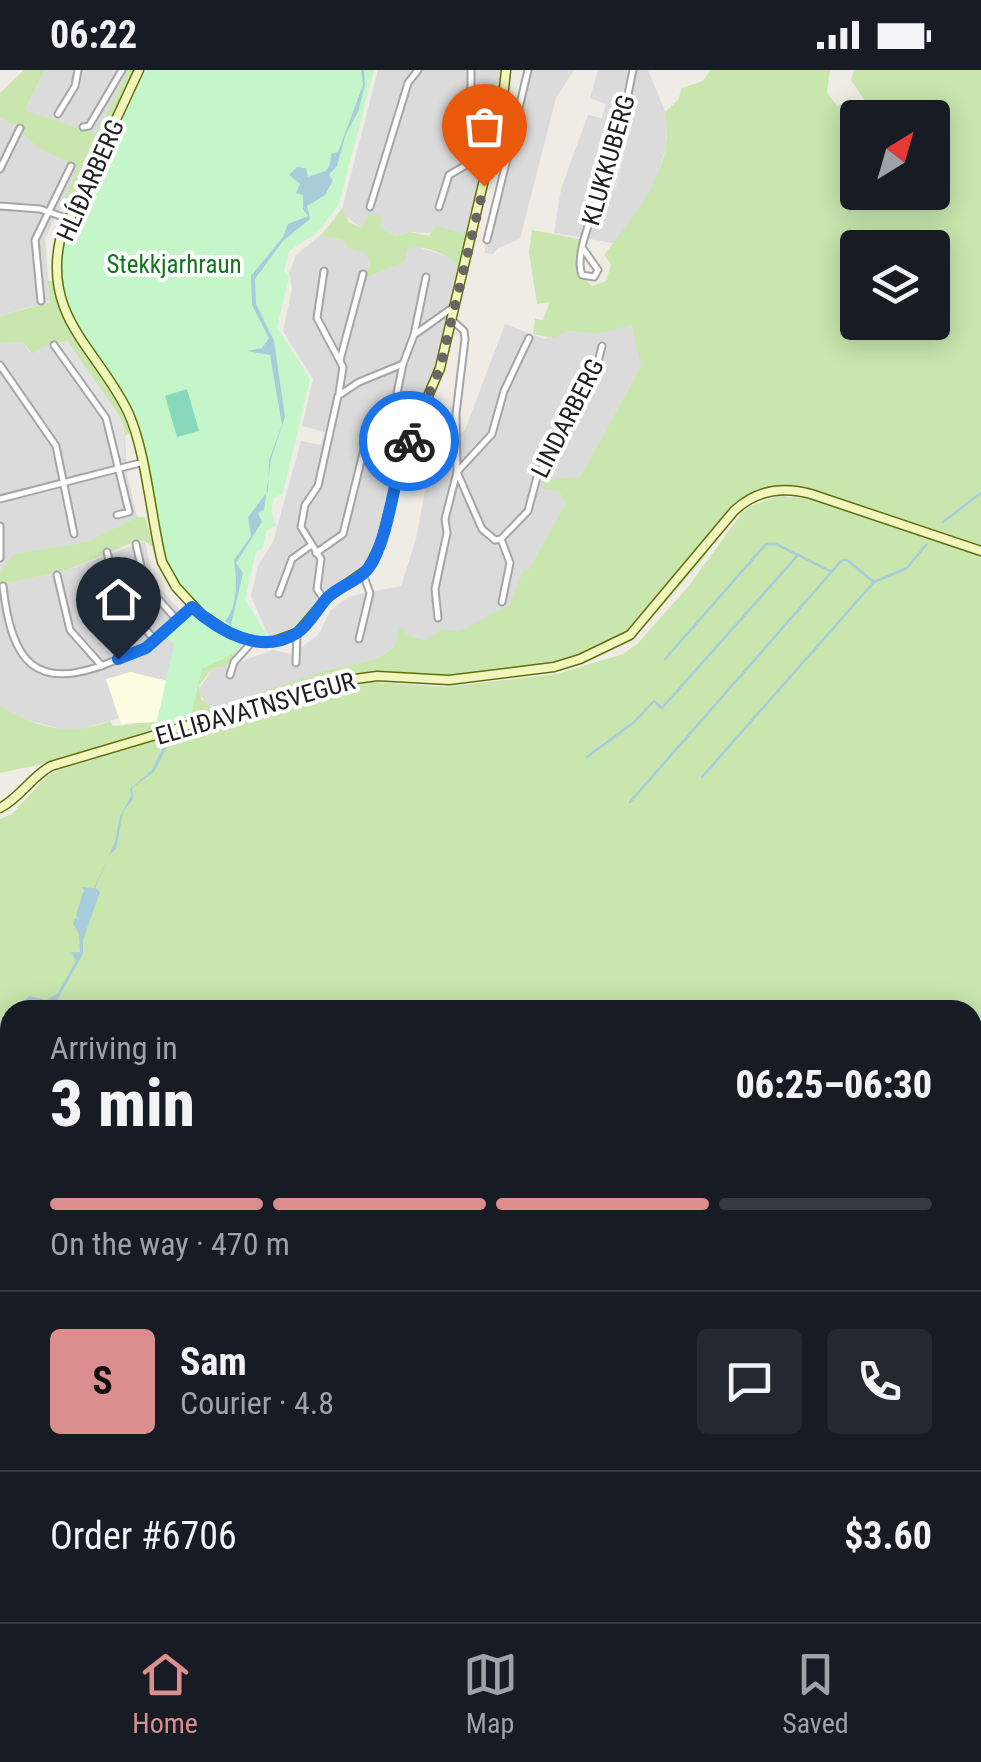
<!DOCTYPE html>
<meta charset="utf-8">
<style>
body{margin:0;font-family:"Roboto Condensed",sans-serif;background:#242831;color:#f1f3f6;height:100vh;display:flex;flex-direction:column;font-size:38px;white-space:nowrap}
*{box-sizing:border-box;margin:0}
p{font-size:32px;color:#9ea1a6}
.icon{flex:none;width:55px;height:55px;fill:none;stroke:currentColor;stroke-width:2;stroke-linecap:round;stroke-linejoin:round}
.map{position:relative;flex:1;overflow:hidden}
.drawer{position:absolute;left:0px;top:930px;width:982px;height:622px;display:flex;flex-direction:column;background:#171b24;border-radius:30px 30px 0 0;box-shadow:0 5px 25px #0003}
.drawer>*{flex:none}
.needle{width:65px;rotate:37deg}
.controls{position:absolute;left:840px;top:30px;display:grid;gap:20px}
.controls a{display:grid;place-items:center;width:110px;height:110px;border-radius:10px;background:#171b24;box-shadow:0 5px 25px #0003;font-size:50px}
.pin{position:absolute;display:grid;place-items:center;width:85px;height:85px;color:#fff;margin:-102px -42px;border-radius:50% 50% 50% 0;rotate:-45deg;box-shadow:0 0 10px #0007}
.pin .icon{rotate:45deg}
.courier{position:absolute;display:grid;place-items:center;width:100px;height:100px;margin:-50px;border:8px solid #1a73e8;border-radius:50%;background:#fff;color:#222;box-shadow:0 2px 12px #0007}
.head em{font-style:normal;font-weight:800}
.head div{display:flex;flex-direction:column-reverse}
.head{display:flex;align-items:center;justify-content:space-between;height:170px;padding:0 50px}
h1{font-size:65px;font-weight:800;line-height:75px}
.bar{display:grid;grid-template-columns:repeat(4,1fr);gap:15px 10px;align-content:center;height:120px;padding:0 50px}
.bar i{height:12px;border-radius:8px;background:#363941}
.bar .current{background:#db8e8d}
.bar p{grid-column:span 4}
.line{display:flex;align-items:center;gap:25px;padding:0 50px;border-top:2px solid #363941}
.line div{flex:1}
.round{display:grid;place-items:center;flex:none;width:105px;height:105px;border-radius:10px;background:#242831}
.status{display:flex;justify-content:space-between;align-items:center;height:70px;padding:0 50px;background:#171b24;direction:ltr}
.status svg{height:28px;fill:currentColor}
.menu{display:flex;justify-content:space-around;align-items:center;height:140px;border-top:2px solid #363941;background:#171b24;font-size:28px;color:#9ea1a6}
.menu a{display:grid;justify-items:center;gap:5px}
.menu .current{color:#db8e8d}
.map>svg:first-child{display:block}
.residential{fill:#dcdbdb}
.education{fill:#fcfde0}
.grass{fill:#c8e6ae;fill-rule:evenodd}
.forest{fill:#a9cb9c}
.park{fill:#c4f6ca}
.pitch{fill:#88d9bc}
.parking{fill:#e2e2e2}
.water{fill:#a8cdda}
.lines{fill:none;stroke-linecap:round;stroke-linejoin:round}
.stream{stroke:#a8cdda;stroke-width:2.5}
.street-casing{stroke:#a5a5a5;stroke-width:9}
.secondary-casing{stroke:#616f0b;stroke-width:11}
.street{stroke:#fff;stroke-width:5}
.secondary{stroke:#f1f6bc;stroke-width:8}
.done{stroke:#676664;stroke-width:10;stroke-dasharray:0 18}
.route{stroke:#1a73e8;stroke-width:12}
.labels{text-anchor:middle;stroke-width:8;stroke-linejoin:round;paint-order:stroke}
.street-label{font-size:25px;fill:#1e1e1e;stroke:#fff}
.park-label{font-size:25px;fill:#12761e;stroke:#fff}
</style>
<div class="status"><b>06:22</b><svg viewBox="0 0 49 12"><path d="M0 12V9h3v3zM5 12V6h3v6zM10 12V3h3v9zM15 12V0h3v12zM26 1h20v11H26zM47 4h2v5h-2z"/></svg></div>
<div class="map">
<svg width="981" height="1552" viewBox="0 0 981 1552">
<rect width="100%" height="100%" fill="#efece5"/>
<!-- residential -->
<g class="residential">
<polygon points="45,0 125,0 125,9 95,65 25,40"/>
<polygon points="378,0 507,0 469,165 410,162 396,166 380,157 363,159 344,145 342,139"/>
<polygon points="526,0 574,0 556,28 520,169 498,178 493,184 484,183"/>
<polygon points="598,0 648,0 667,46 666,76 658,106 635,148 613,173 554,163 561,119 588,45 602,48 606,34 590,28"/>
<polygon points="0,48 24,59 42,80 78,97 45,169 50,231 0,246"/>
<polygon points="321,165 343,170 348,178 366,182 370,195 367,207 403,192 408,177 415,176 452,188 460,197 440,299 404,384 372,496 348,518 329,518 316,531 313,547 307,558 292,569 272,574 251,526 258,496 273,472 301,371 321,375 325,362 302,356 313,309 283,261 292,219 289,203 296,185"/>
<polygon points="626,253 636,257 641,296 580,407 561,410 559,421 565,434 510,534 459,563 426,570 409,566 376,589 323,601 224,638 206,635 198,621 213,598 225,597 273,580 292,584 319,564 330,541 350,526 401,516 416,469 431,387 465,360 505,254 544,269 569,261 597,264"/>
<polygon points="23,272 29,282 52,273 59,274 125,366 127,404 137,447 86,472 15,484 0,502 0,273"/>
<polygon points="145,471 153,510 190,552 175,581 175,596 152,654 121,654 119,648 72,662 19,648 0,636 0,515 67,500"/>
</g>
<!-- education -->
<polygon class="education" points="131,602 171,612 158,652 121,654 106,609"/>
<!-- grass -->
<g class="grass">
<polygon points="24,0 45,0 25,40 95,64 125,9 125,0 134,0 67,142 59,139 78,97 42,80 22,63 23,59 0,48 0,23"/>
<path d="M710,0h120l-3,22 10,14 29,-4 -15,-22 3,-10h127v479l-189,-60 -37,8 -22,18 -31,45 -67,77 -46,23 -27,7 -103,12 -103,-1 -278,78 -78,17v-67c36,22 70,31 110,15l3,5 44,-4 18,-71 -7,-17 24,-22 57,32 -24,23 -12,1 -14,17 2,14 13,10 109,-38 53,-12 18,-12 6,-20 9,9 17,4 17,-11 16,3 51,-28 14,-35h5l36,-65 -6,-13 -18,-3 4,-9 35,-2 61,-111 -9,-41 -36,9 -27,-3 -16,7 -20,-4 2,-15 8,1 7,-18 -13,2 -8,-52 3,-22 52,10 -7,32 15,14 14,-5 5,-17 -7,-9c32,-43 72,-85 61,-143l13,-12 4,-12 21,-7zM858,48h74v74h-74zM858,178h74v74h-74z"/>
<path d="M342,139l7,13 13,6 7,-15 13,3 -2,11 16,9 14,-4 19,4 7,-10 33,9 -9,32c-11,-12 -35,-23 -52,-19l-4,14 -39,16 5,-13 -4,-12 -18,-5 -5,-8 -22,-5z"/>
<path d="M48,211h7c13,64 58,96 75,152l-5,3 -3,-16 -55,-79 -23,5 -12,8 -9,-12 -23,1v-27l50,-14z"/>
<polygon points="778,426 810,429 981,485 981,1552 272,1552 263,1543 972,1542 972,940 10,940 10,1110 0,1068 0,749 12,744 47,706 59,700 303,626 372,612 445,617 557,604 623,584 638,573 688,517 741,444 751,436"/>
<polygon points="137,447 145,447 154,478 145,471 134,472 67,500 0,515 0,502 14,484 86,472"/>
</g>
<!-- forest -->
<polygon class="forest" points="0,1068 10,1110 10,1542 91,1543 93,1552 0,1552"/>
<!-- park -->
<polygon class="park" points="146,0 374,0 339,134 318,162 289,181 284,201 289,208 277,257 310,309 283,423 274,428 271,441 276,456 266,461 263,478 256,482 245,529 268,567 248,565 244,579 202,599 189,653 155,661 174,574 167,567 197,538 178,516 165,490 134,349 76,259 63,223 61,189 65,166"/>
<!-- pitch -->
<polygon class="pitch" points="187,319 199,361 177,367 165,326"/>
<!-- parking -->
<g class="parking">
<polygon points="626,9 630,9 626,26 636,29 618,114 615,120 607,120 600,150 595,148 599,132 585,128 588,113 598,115 603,109"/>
<polygon points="67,270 122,350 125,387 115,391 101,345 59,274"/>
</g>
<!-- water -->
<g class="water">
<path d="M361,0h3l1,15 -7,27 -12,22 -9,32 -8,9 4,5 -8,15 -18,11 3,13 -27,22 -28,38 1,25 18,37 11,76 -14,42 -7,51 -6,3 4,9 -26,41 7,10 -12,52 -6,-4c13,-14 12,-42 9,-61l17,-24 -3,-19 20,-26 1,-31 13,-35 -12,-70 -23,-4 15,-3 7,-10 -17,-33 -1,-29 32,-39 5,-13 20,-8 -5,-7v-14l-7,-2 4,-9 -11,-9 8,-8 9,1 2,9c15,-7 22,-1 23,-23l7,-2 25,-67z"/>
<polygon points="170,671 154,702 132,718 133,729 123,742 116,779 109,785 95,818 100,822 83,870 83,884 55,934 37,933 35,940 16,940 29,926 46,930 58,923 76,891 71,882 80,882 79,864 73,854 75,848 79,850 76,845 84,820 81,817 94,818 115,772 120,746 131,726 130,719 151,701 165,674"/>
</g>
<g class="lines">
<!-- stream -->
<g class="stream">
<polyline points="943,452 981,423"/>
<polyline points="665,589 766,474 776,474 830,501"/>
<polyline points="587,687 633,653 654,631 662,638 798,485"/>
<polyline points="702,707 874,512 907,498 927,474"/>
<polyline points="630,732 842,490 847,490 874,512"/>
</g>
<!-- street casing -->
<g class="street-casing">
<g id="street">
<polyline points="58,44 75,16 78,0"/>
<polyline points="460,46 471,17 471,0"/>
<polyline points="83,57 89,56 122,0"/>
<polyline points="491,85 507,89 528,0"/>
<polyline points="0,99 20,58"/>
<polyline points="0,136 40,139 69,149"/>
<polyline points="370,137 408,13 418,0"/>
<polyline points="439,137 449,105 489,82"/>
<polyline points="487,170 507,89"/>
<path d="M584,180l14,20 -4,7 -12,-2c-10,-24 22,-87 31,-112 10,-29 13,-63 20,-93"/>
<polyline points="324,201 317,248 343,297 339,323"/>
<polyline points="41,231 35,170 71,96"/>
<polyline points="452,250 464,261 465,269 456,344 457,402 482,459 495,470 501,469 528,441 537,407 595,304 602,276"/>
<polyline points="414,265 426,207"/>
<polyline points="54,275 106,348 129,442 117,445"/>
<polyline points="340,290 363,204"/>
<polyline points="0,295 56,376 74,464"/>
<polyline points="395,333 403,294"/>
<polyline points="0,429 140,393"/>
<polyline points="0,456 0,488"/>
<polyline points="501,469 510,493 502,532"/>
<polyline points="136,474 145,514 177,550"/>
<polyline points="107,482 120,531 155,570"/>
<polyline points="316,483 343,464 364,379"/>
<polyline points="57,505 70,560 102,596"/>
<path d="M3,516c8,74 31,108 108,76 11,-4 26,-7 36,-14 16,-11 30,-28 45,-41"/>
<polyline points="279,524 292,489 310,476"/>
<polyline points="325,531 317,519 321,489 301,457 305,435 318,416 338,326 359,312 403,294 414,265 452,238"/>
<polyline points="438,548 435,519 447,463 445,449 457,402 492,364 504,321 529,268"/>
<polyline points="359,569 370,523 363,504"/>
<polyline points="296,593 297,563"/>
<polyline points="230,605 234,592 253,571"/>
</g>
</g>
<!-- secondary casing -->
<g class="secondary-casing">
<g id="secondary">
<path d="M139,0l-79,170c-17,78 39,111 68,172 18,39 23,106 34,150l14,25 25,27 30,20 22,7 19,1 25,-9 31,-36 40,-28 13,-26 23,-91 36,-84 63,-270 3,-28"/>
<path d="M0,738c21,-11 31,-31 51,-42l283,-84 43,-6 72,4 105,-13 26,-8 50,-24 104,-124c22,-21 48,-25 77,-17l170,57"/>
</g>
</g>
<!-- street -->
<use href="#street" class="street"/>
<!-- secondary -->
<use href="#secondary" class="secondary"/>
</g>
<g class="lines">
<!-- done -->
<polyline class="done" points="409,371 440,298 484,116"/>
<!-- route -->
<path class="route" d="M118,589l28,-11 46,-41c27,24 69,49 105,26 13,-9 20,-24 30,-35 15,-15 37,-17 47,-39 18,-37 18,-80 35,-118"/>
</g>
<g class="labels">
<!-- street labels -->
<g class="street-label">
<text transform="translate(608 90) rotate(-74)" y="9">KLUKKUBERG</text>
<text transform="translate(90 110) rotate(-66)" y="9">HLÍÐARBERG</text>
<text transform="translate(567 348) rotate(-63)" y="9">LINDARBERG</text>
<text transform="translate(255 638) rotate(-16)" y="9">ELLIÐAVATNSVEGUR</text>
</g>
<!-- park labels -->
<g class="park-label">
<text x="174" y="203">Stekkjarhraun</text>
</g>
</g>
</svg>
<div class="controls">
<a><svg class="needle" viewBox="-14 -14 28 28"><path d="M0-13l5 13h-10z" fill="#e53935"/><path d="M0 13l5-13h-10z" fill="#9ea1a6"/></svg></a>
<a><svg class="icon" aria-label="layers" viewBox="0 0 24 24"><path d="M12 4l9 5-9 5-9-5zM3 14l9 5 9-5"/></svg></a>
</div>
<div class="pin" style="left:484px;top:116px;background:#ea580c"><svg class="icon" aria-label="bag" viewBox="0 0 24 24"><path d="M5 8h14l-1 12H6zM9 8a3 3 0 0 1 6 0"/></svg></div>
<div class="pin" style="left:118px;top:589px;background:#1f2937"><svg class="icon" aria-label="home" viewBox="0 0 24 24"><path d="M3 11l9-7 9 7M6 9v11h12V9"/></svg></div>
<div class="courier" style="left:409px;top:371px"><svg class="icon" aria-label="bike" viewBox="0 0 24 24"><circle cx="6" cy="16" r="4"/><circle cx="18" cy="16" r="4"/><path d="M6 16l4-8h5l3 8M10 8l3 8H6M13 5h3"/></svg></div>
<section class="drawer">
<div class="head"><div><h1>3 min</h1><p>Arriving in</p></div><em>06:25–06:30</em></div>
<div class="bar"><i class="current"></i><i class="current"></i><i class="current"></i><i></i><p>On the way · 470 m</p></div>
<div class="line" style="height:180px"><b class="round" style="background:#db8e8d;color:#111">S</b><div><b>Sam</b><p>Courier · 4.8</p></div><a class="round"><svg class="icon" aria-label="chat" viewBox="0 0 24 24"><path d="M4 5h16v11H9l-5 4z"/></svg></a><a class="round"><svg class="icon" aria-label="phone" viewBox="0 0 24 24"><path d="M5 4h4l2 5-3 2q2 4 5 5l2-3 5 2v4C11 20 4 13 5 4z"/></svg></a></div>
<div class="line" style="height:130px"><div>Order #6706</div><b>$3.60</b></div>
</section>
</div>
<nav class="menu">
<a class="current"><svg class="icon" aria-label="home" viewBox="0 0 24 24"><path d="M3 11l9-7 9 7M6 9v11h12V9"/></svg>Home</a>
<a><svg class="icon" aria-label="map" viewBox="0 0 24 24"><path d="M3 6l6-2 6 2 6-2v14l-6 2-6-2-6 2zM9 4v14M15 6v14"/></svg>Map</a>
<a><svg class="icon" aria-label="saved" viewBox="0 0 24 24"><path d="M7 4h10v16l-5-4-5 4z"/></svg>Saved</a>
</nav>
